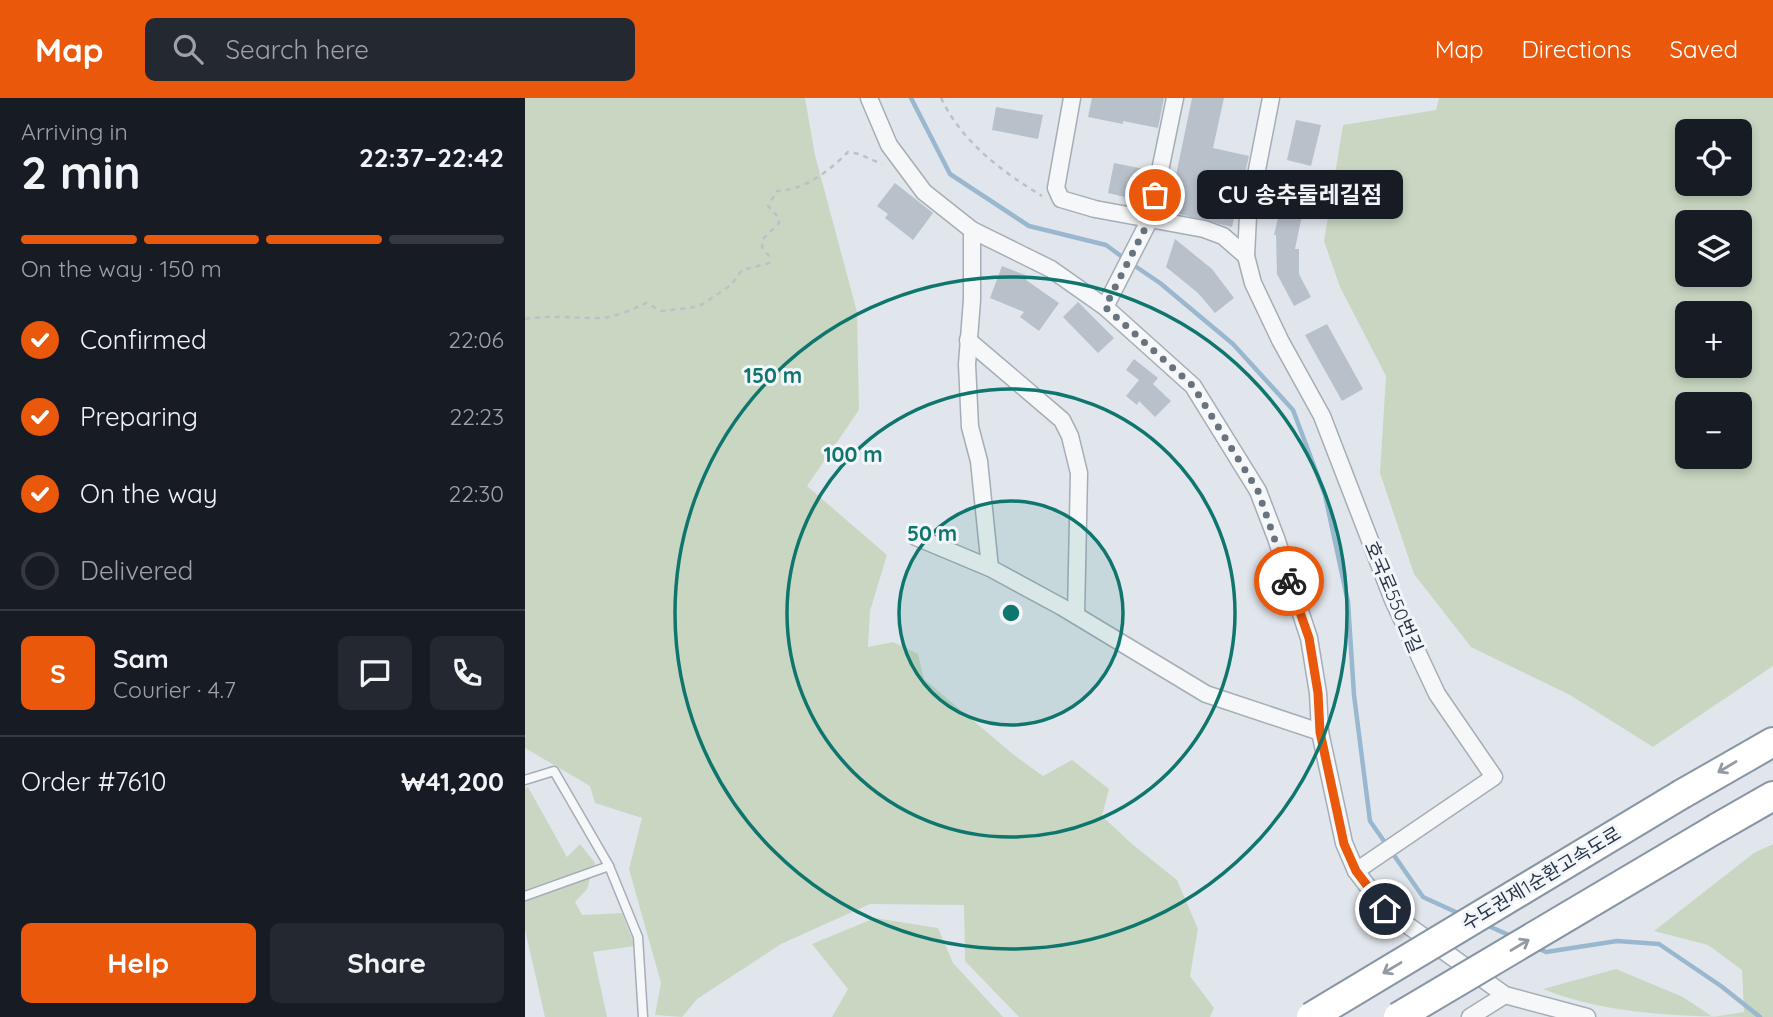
<!DOCTYPE html>
<meta charset="utf-8">
<style>
body{margin:0;font-family:Quicksand,"Noto Sans KR",sans-serif;background:#242831;color:#f1f3f6;height:100vh;display:flex;flex-direction:column;font-size:26px;white-space:nowrap}
*{box-sizing:border-box;margin:0}
p{font-size:23px;color:#9ea1a6}
.icon{flex:none;width:38px;height:38px;fill:none;stroke:currentColor;stroke-width:2;stroke-linecap:round;stroke-linejoin:round}
.map{position:relative;flex:1;overflow:hidden}
.side{display:flex;flex-direction:column;background:#171b24;width:525px}
.side>*{flex:none}
.tools{position:absolute;left:1150px;top:21px;display:grid;gap:14px}
.tools a{display:grid;place-items:center;width:77px;height:77px;border-radius:10px;background:#171b24;box-shadow:0 4px 10px #0003;font-size:35px}
.pin{position:absolute;display:grid;place-items:center;width:60px;height:60px;color:#fff;margin:-30px;border:4px solid #fff;border-radius:50%;box-shadow:0 2px 7px #0007}
.courier{position:absolute;display:grid;place-items:center;width:70px;height:70px;margin:-35px;border:5px solid #ea580c;border-radius:50%;background:#fff;color:#222;box-shadow:0 2px 9px #0007}
.bubble{position:absolute;height:49px;border-radius:10px;background:#171b24;box-shadow:0 4px 10px #0003;font-size:23px;font-weight:700;line-height:49px;text-align:center}
.headline em{font-style:normal;font-weight:700}
.headline div{display:flex;flex-direction:column-reverse}
.headline{display:flex;align-items:center;justify-content:space-between;height:119px;padding:0 21px}
h1{font-size:46px;font-weight:700;line-height:52px}
.bar{display:grid;grid-template-columns:repeat(4,1fr);gap:10px 7px;align-content:center;height:84px;padding:0 21px}
.bar i{height:9px;border-radius:5px;background:#363941}
.bar .current{background:#ea580c}
.bar p{grid-column:span 4}
.line{display:flex;align-items:center;gap:18px;padding:0 21px;border-top:2px solid #363941}
.line div{flex:1}
.round{display:grid;place-items:center;flex:none;width:74px;height:74px;border-radius:10px;background:#242831}
ol{padding:0 21px;list-style:none}
li{display:flex;align-items:center;gap:21px;height:77px}
li p{margin-inline-start:auto}
li .icon{padding:7px;border-radius:50%;background:#ea580c;color:#fff;stroke-width:4}
li:last-child{color:#9ea1a6}
li i{width:38px;height:38px;border:4px solid #363941;border-radius:50%}
.primary-button{display:flex;gap:14px;margin-top:auto;padding:14px 21px}
.primary-button a{flex:1;height:80px;border-radius:10px;background:#ea580c;color:#fff;font-size:28px;font-weight:700;line-height:80px;text-align:center}
.primary-button a+a{background:#242831;color:#f1f3f6}
header{display:flex;align-items:center;gap:42px;box-sizing:border-box;height:98px;padding:0 35px;background:#ea580c;color:#fff}
header strong{font-size:33px}
nav{display:flex;gap:38px;margin-inline-start:auto;font-size:24px}
.search{width:490px;height:63px;background:#242831;display:flex;align-items:center;gap:18px;box-sizing:border-box;padding:0 24px;border-radius:10px;color:#9ea1a6;font-size:26px}
main{display:flex;flex:1;min-height:0}
.map>svg:first-child{display:block}
.green{fill:#c9d7c2;fill-rule:evenodd}
.lines{fill:none;stroke-linecap:round;stroke-linejoin:round}
.stream{stroke:#99b8cf;stroke-width:4.5}
.building{fill:#b8c0ca}
.service-casing{stroke:#a5adb7;stroke-width:11}
.minor-casing{stroke:#a5adb7;stroke-width:19}
.motorway-casing{stroke:#8795a4;stroke-width:32}
.path{stroke:#bbc1c7;stroke-width:2.5;stroke-dasharray:5 5;stroke-linecap:butt}
.service{stroke:#f5f7f9;stroke-width:8}
.minor{stroke:#f5f7f9;stroke-width:16}
.motorway{stroke:#fff;stroke-width:28}
.motorway-bridge-casing{stroke:#8795a4;stroke-width:32;stroke-linecap:butt}
.motorway-bridge{stroke:#fff;stroke-width:28}
.oneway{stroke:#939aa2}
.done{stroke:#687380;stroke-width:7;stroke-dasharray:0 12.6}
.route{stroke:#ea580c;stroke-width:9}
.ring{fill:none;stroke:#0f766e;stroke-width:3.5}
.labels{text-anchor:middle;stroke-width:6;stroke-linejoin:round;paint-order:stroke}
.street-label{font-size:19px;fill:#273546;stroke:#f2f5f9}
.centre{fill:#0f766e;stroke:#f2f5f9;stroke-width:3.5}
.ring-label{font-size:21px;text-anchor:middle;font-weight:bold;fill:#0f766e;stroke:#f2f5f9;stroke-width:6;stroke-linejoin:round;paint-order:stroke}
</style>
<header>
<strong>Map</strong>
<div class="search"><svg class="icon" aria-label="search" viewBox="0 0 24 24"><circle cx="10" cy="10" r="6"/><path d="M15 15l6 6"/></svg>Search here</div>
<nav><a>Map</a><a>Directions</a><a>Saved</a></nav>
</header>
<main>
<section class="side">
<div class="headline"><div><h1>2 min</h1><p>Arriving in</p></div><em>22:37–22:42</em></div>
<div class="bar"><i class="current"></i><i class="current"></i><i class="current"></i><i></i><p>On the way · 150 m</p></div>
<ol>
<li><svg class="icon" aria-label="check" viewBox="0 0 24 24"><path d="M5 12l5 5 9-10"/></svg>Confirmed<p>22:06</p></li>
<li><svg class="icon" aria-label="check" viewBox="0 0 24 24"><path d="M5 12l5 5 9-10"/></svg>Preparing<p>22:23</p></li>
<li><svg class="icon" aria-label="check" viewBox="0 0 24 24"><path d="M5 12l5 5 9-10"/></svg>On the way<p>22:30</p></li>
<li><i></i>Delivered</li>
</ol>
<div class="line" style="height:126px"><b class="round" style="background:#ea580c;color:#fff">S</b><div><b>Sam</b><p>Courier · 4.7</p></div><a class="round"><svg class="icon" aria-label="chat" viewBox="0 0 24 24"><path d="M4 5h16v11H9l-5 4z"/></svg></a><a class="round"><svg class="icon" aria-label="phone" viewBox="0 0 24 24"><path d="M5 4h4l2 5-3 2q2 4 5 5l2-3 5 2v4C11 20 4 13 5 4z"/></svg></a></div>
<div class="line" style="height:91px"><div>Order #7610</div><b>₩41,200</b></div>
<div class="primary-button"><a>Help</a><a>Share</a></div>
</section>
<div class="map">
<svg width="1248" height="919" viewBox="0 0 1248 919">
<rect width="100%" height="100%" fill="#e1e6ec"/>
<!-- green -->
<g class="green">
<polygon points="0,0 280,0 290,57 332,214 334,312 282,388 362,457 345,513 343,549 368,544 393,556 399,581 489,657 518,678 547,662 584,691 577,718 607,746 652,782 673,831 665,878 689,910 685,919 494,919 440,863 439,807 345,806 256,846 172,901 157,919 130,917 136,885 104,771 117,720 70,705 65,688 0,650"/>
<path d="M914,0h334v568l-120,81 -83,-52 -99,-48 -57,-73 -34,-101 6,-97 -46,-89 -16,-46 19,-116 93,-15zM1214,33v53h-52v-53zM1214,124v53h-52v-53zM1162,215h52v53h-52zM1162,306h52v53h-52z"/>
<polygon points="3,689 42,759 55,746 70,765 62,791 50,804 57,817 97,815 110,848 68,854 82,919 20,919 0,832 0,690"/>
<path d="M1248,746v173c-76,0 -161,0 -230,-28l73,-20 67,28 30,20 31,-5 -2,-42 -34,-25 -54,-14 100,-78z"/>
<polygon points="350,820 413,830 428,865 478,919 307,919 323,891 287,846"/>
</g>
<g class="lines">
<!-- stream -->
<g class="stream">
<polyline points="386,0 425,76 504,128 581,147 600,161"/>
<polyline points="607,166 635,185 708,246 768,312 800,397 823,504 829,597 845,723 861,746"/>
<polyline points="866,753 898,799 935,816"/>
<polyline points="959,826 986,838"/>
<polyline points="1010,849 1021,854 1092,843 1134,846 1196,888 1235,919"/>
</g>
</g>
<!-- building -->
<g class="building">
<polygon points="567,0 639,0 633,30 598,23 598,26 563,19"/>
<polygon points="667,0 699,0 688,50 724,58 707,129 646,114 650,82"/>
<polygon points="471,9 518,17 513,41 467,32"/>
<polygon points="771,22 796,27 786,68 762,62"/>
<polygon points="589,65 624,72 617,103 583,95"/>
<polygon points="370,85 408,115 388,142 360,120 363,116 352,108"/>
<polygon points="757,103 779,108 770,151 774,151 774,176 786,199 769,208 752,176 751,137 749,137"/>
<polygon points="650,141 687,171 709,200 690,215 673,195 641,169"/>
<polygon points="477,168 503,178 501,182 534,205 514,233 495,219 499,214 465,200"/>
<polygon points="553,204 589,240 573,255 538,219"/>
<polygon points="802,226 838,291 817,303 780,237"/>
<polygon points="609,261 633,280 628,286 646,303 630,319 614,303 612,307 601,298 614,282 601,272"/>
</g>
<g class="lines">
<!-- service casing -->
<g class="service-casing">
<g id="service">
<polyline points="0,682 29,673 84,768"/>
<polyline points="0,798 84,768 113,839 118,919"/>
</g>
</g>
<!-- minor casing -->
<g class="minor-casing">
<g id="minor">
<polyline points="344,0 364,47 399,94 447,132 526,171 580,209 668,288 733,393 751,440 784,540 793,595 795,634 819,745 831,773 860,811 980,897 1062,919"/>
<polyline points="547,0 531,90 536,101 570,111 679,131 698,138 721,158 723,118 746,0"/>
<polyline points="447,132 447,202 442,266 445,329 454,363 465,470"/>
<polyline points="721,158 728,185 755,242 797,318 868,502 912,596 969,679 831,773"/>
<polyline points="580,209 625,121 650,0"/>
<polyline points="443,242 537,322 545,338 554,375 551,517"/>
<polyline points="391,439 465,470 537,509 681,596 795,634"/>
<polyline points="945,919 980,897"/>
</g>
</g>
<!-- motorway casing -->
<g class="motorway-casing">
<g id="motorway">
<polyline points="1157,696 1248,644"/>
<polyline points="1192,730 1248,698"/>
</g>
</g>
<!-- path -->
<g class="path">
<path d="M416,0c21,44 60,73 101,98"/>
<path d="M0,221c25,-4 48,-1 73,-1 16,0 33,-8 48,-15l16,8 28,-3 13,-4 28,-19 11,-15 27,-7v-7l-7,-9 2,-9 15,-15v-5l-11,-12 9,-15c28,-1 52,-20 71,-39l11,2 23,10"/>
</g>
<!-- service -->
<use href="#service" class="service"/>
<!-- minor -->
<use href="#minor" class="minor"/>
<!-- motorway -->
<use href="#motorway" class="motorway"/>
<!-- motorway-bridge casing -->
<g class="motorway-bridge-casing">
<g id="motorway-bridge">
<polyline points="786,919 1157,696"/>
<polyline points="873,919 1192,730"/>
</g>
</g>
<!-- motorway-bridge -->
<use href="#motorway-bridge" class="motorway-bridge"/>
</g>
<!-- one-way arrows -->
<defs><path id="oneway-shaft" d="M-6 0H5M1.5-3L5.5 0L1.5 3" fill="none" stroke-width="1.6" stroke-linecap="round" stroke-linejoin="round" transform="scale(1.75)"/></defs>
<g class="oneway">
<use href="#oneway-shaft" transform="translate(1202 669) rotate(149)"/>
<use href="#oneway-shaft" transform="translate(995 847) rotate(-31)"/>
<use href="#oneway-shaft" transform="translate(867 870) rotate(149)"/>
</g>
<g class="lines">
<!-- done -->
<polyline class="done" points="630,97 625,121 580,209 668,288 733,393 764,483"/>
<!-- route -->
<polyline class="route" points="764,483 784,540 793,595 795,634 819,746 831,773 860,811"/>
</g>
<!-- distance rings -->
<circle cx="486" cy="515" r="112" fill="#0f766e" fill-opacity=".12"/>
<g class="ring">
<circle cx="486" cy="515" r="112"/>
<circle cx="486" cy="515" r="224"/>
<circle cx="486" cy="515" r="336"/>
</g>
<g class="labels">
<!-- street labels -->
<g class="street-label">
<text transform="translate(869 499) rotate(67)" y="7">호국로550번길</text>
<text transform="translate(1016 780) rotate(-31)" y="7">수도권제1순환고속도로</text>
</g>
</g>
<circle cx="486" cy="515" r="10" class="centre"/>
<g class="ring-label">
<text x="248" y="285">150 m</text>
<text x="328" y="364">100 m</text>
<text x="407" y="443">50 m</text>
</g>
</svg>
<div class="tools">
<a><svg class="icon" aria-label="locate" viewBox="0 0 24 24"><circle cx="12" cy="12" r="6"/><path d="M12 2v4M12 18v4M2 12h4M18 12h4"/></svg></a>
<a><svg class="icon" aria-label="layers" viewBox="0 0 24 24"><path d="M12 4l9 5-9 5-9-5zM3 14l9 5 9-5"/></svg></a>
<a>+</a>
<a>−</a>
</div>
<div class="pin" style="left:630px;top:97px;background:#ea580c"><svg class="icon" aria-label="bag" viewBox="0 0 24 24"><path d="M5 8h14l-1 12H6zM9 8a3 3 0 0 1 6 0"/></svg></div>
<div class="pin" style="left:860px;top:811px;background:#1f2937"><svg class="icon" aria-label="home" viewBox="0 0 24 24"><path d="M3 11l9-7 9 7M6 9v11h12V9"/></svg></div>
<div class="courier" style="left:764px;top:483px"><svg class="icon" aria-label="bike" viewBox="0 0 24 24"><circle cx="6" cy="16" r="4"/><circle cx="18" cy="16" r="4"/><path d="M6 16l4-8h5l3 8M10 8l3 8H6M13 5h3"/></svg></div>
<div class="bubble" style="left:672px;top:72px;width:206px">CU 송추둘레길점</div>
</div>
</main>
